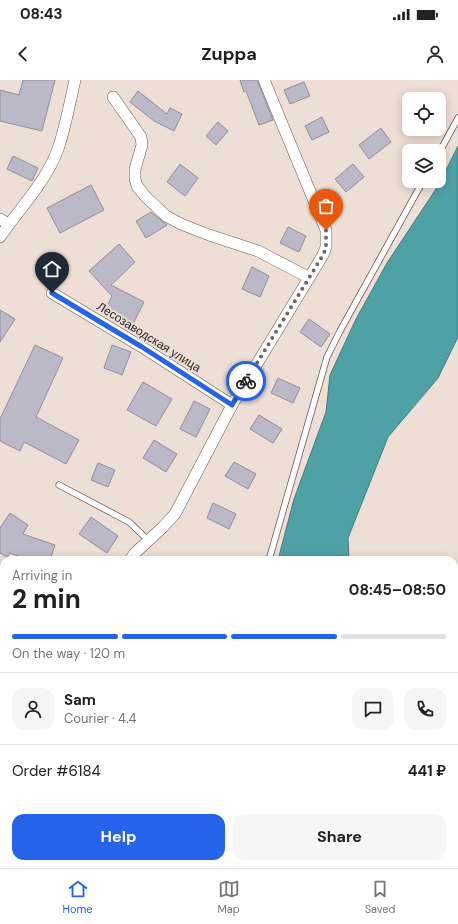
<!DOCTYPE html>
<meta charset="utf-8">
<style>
body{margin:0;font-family:"DM Sans",sans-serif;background:#f6f6f6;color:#202124;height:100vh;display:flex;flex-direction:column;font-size:15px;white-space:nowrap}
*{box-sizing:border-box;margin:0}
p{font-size:13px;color:#757577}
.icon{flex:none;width:22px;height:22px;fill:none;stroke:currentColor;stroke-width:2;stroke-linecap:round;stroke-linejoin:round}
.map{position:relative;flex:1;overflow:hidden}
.sheet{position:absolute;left:0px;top:476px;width:458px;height:312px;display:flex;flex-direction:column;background:#fff;border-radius:12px 12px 0 0;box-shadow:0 2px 10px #0003}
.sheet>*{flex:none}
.fabs{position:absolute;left:402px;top:12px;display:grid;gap:8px}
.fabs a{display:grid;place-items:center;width:44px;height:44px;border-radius:8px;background:#fff;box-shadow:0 2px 10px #0003;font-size:20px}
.pin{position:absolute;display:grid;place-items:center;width:34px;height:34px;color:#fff;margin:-41px -17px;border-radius:50% 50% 50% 0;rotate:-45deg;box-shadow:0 0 4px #0007}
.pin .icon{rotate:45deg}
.courier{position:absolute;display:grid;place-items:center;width:40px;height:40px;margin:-20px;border:3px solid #2563eb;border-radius:50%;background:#fff;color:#222;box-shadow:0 1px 5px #0007}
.headline em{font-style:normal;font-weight:700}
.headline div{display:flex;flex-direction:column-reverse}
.headline{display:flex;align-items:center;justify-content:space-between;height:68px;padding:0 12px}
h1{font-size:26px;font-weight:700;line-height:30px}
.bar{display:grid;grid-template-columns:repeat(4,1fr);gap:6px 4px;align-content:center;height:48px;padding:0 12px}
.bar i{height:5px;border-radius:3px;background:#e0e0e0}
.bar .selected{background:#2563eb}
.bar p{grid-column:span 4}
.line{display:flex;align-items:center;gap:10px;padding:0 12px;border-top:1px solid #e0e0e0}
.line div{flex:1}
.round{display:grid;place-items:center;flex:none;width:42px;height:42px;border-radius:12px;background:#f6f6f6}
.action{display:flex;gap:8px;margin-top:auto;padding:8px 12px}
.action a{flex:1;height:46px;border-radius:12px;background:#2563eb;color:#fff;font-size:16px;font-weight:700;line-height:46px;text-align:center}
.action a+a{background:#f6f6f6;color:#202124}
.status{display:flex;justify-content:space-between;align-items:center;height:28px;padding:0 20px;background:#fff;direction:ltr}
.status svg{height:11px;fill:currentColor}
header{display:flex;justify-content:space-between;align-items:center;height:52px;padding:0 12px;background:#fff;font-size:18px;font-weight:700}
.tabs{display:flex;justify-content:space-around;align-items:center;height:56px;border-top:1px solid #e0e0e0;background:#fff;font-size:11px;color:#757577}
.tabs a{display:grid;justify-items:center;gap:2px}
.tabs .selected{color:#2563eb}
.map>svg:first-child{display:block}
.water{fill:#4ea2a6;stroke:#447d7f}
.building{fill:#bbb9c8;stroke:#8f8e9c}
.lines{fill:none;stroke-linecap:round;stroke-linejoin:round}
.lane-casing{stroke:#655851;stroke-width:7}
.street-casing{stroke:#655851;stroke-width:12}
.secondary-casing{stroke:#655851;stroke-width:18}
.lane{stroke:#fff;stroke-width:5.5}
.street{stroke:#fff;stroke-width:11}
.secondary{stroke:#fff;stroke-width:16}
.done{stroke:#706762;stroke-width:4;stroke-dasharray:0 7.2}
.route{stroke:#2563eb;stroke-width:5}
.labels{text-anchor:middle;stroke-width:4;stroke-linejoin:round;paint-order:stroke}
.street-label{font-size:12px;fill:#2c2724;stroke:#edded6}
</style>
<div class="status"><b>08:43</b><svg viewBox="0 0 49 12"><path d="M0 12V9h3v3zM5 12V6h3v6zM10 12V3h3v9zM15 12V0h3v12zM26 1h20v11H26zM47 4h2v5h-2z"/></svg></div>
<header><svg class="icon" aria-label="back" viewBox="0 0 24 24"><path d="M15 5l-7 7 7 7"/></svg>Zuppa<svg class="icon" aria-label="person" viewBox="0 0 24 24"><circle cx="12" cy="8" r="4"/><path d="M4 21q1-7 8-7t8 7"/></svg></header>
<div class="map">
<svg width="458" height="788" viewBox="0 0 458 788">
<rect width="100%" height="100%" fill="#edded6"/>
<!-- water -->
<polygon class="water" points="458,66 458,257 438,298 388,357 348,458 349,480 278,480 294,419 326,332 330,295 356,239 387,183 438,106"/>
<!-- building -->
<g class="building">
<polygon points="23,0 55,0 42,51 0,41 0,10 19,15"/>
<polygon points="240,0 257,0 273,40 259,45 246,11 244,12"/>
<polygon points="304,2 310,16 290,24 284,10"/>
<polygon points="138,11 167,34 170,28 182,34 174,51 154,41 130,22"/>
<polygon points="322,37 329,52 312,60 305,46"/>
<polygon points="218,42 228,51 216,65 206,56"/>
<polygon points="381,48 391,62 369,79 359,65"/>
<polygon points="13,76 38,88 32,101 7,89"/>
<polygon points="180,84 198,98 185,116 167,102"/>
<polygon points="353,84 364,97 346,112 335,99"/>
<polygon points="91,105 104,130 60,153 47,128"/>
<polygon points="151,132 167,145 146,158 136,141"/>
<polygon points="288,147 306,156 299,172 280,163"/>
<polygon points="119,164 135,182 111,205 144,222 133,244 105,230 112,216 89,191"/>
<polygon points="252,187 269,196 260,217 242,209"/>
<polygon points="0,230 15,239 0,262"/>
<polygon points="309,239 330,254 321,267 300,252"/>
<polygon points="35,265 63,278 36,337 79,360 66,384 24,362 20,371 0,361 0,339"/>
<polygon points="112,265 131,272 122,295 104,288"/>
<polygon points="278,298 300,308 293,323 271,313"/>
<polygon points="143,302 172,319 156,346 127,330"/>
<polygon points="194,321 210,329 196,357 180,349"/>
<polygon points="259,335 282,349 273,363 250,349"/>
<polygon points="154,360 177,374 166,392 143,378"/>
<polygon points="234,382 256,394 248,409 225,396"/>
<polygon points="98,383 115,390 108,407 91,400"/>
<polygon points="213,423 236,434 229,449 207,438"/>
<polygon points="10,433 28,445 23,454 55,465 50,480 28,480 10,473 7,477 0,473 0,448"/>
<polygon points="91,437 118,456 107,473 79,454"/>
</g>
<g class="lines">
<!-- lane casing -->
<g class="lane-casing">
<g id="lane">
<polyline points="439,73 458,38"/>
<polyline points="59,405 129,442 148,460"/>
<polyline points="269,480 327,277 340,251 423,101"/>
<polyline points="0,507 4,512"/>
</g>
</g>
<!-- street casing -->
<g class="street-casing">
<g id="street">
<polyline points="113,17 141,57 142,65 135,89 135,99 137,106 145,116 166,136 181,144 209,155 258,171 308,197"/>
<polyline points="0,139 9,144"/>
<path d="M0,157c20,-29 46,-55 58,-88 7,-20 12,-47 17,-69"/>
<polyline points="52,213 142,267 232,325"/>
<polyline points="130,480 135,473 162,448 175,434 232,325 323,175 326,167 326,150 264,0"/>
<polyline points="454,599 458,581"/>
<polyline points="1,788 4,781"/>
<polyline points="452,788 452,784"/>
</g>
</g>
<!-- secondary casing -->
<g class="secondary-casing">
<g id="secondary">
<polyline points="0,673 4,675"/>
<polyline points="454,768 458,769"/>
</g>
</g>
<!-- lane -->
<use href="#lane" class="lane"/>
<!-- street -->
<use href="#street" class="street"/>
<!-- secondary -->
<use href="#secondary" class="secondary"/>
</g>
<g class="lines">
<!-- done -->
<polyline class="done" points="246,301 323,175 326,168 326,150"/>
<!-- route -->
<polyline class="route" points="52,213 142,267 232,325 246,301"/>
</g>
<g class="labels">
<!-- street labels -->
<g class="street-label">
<text transform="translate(149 257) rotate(32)" y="4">Лесозаводская улица</text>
</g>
</g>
</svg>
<div class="fabs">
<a><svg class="icon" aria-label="locate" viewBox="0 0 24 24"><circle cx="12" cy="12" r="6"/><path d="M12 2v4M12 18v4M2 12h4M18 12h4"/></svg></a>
<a><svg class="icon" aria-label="layers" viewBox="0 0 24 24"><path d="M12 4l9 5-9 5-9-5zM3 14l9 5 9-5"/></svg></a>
</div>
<div class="pin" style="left:326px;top:150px;background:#ea580c"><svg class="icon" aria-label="bag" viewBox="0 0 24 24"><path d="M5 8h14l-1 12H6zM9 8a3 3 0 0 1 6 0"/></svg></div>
<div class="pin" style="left:52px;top:213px;background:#1f2937"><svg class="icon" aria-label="home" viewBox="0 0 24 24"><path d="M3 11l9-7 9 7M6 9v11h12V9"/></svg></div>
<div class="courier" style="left:246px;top:301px"><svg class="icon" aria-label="bike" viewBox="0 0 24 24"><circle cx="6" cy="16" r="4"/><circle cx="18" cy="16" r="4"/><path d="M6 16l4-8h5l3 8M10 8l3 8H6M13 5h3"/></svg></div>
<section class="sheet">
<div class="headline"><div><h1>2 min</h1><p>Arriving in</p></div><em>08:45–08:50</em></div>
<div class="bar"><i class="selected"></i><i class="selected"></i><i class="selected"></i><i></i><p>On the way · 120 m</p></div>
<div class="line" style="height:72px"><a class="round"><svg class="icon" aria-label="person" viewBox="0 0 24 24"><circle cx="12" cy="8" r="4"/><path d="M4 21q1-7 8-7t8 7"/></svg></a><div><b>Sam</b><p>Courier · 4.4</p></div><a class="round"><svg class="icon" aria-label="chat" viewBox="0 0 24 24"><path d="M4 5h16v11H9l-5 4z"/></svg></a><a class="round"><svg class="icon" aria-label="phone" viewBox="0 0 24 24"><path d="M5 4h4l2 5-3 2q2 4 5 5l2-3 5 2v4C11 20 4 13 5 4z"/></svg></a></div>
<div class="line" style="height:52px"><div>Order #6184</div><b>441 ₽</b></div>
<div class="action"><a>Help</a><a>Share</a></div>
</section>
</div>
<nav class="tabs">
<a class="selected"><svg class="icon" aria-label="home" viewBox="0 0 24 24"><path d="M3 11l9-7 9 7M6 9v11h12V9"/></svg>Home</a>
<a><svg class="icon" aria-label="map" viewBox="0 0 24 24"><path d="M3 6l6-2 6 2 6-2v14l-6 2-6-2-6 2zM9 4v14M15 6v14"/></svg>Map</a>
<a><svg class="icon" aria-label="saved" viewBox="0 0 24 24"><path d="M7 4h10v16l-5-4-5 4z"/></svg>Saved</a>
</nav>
